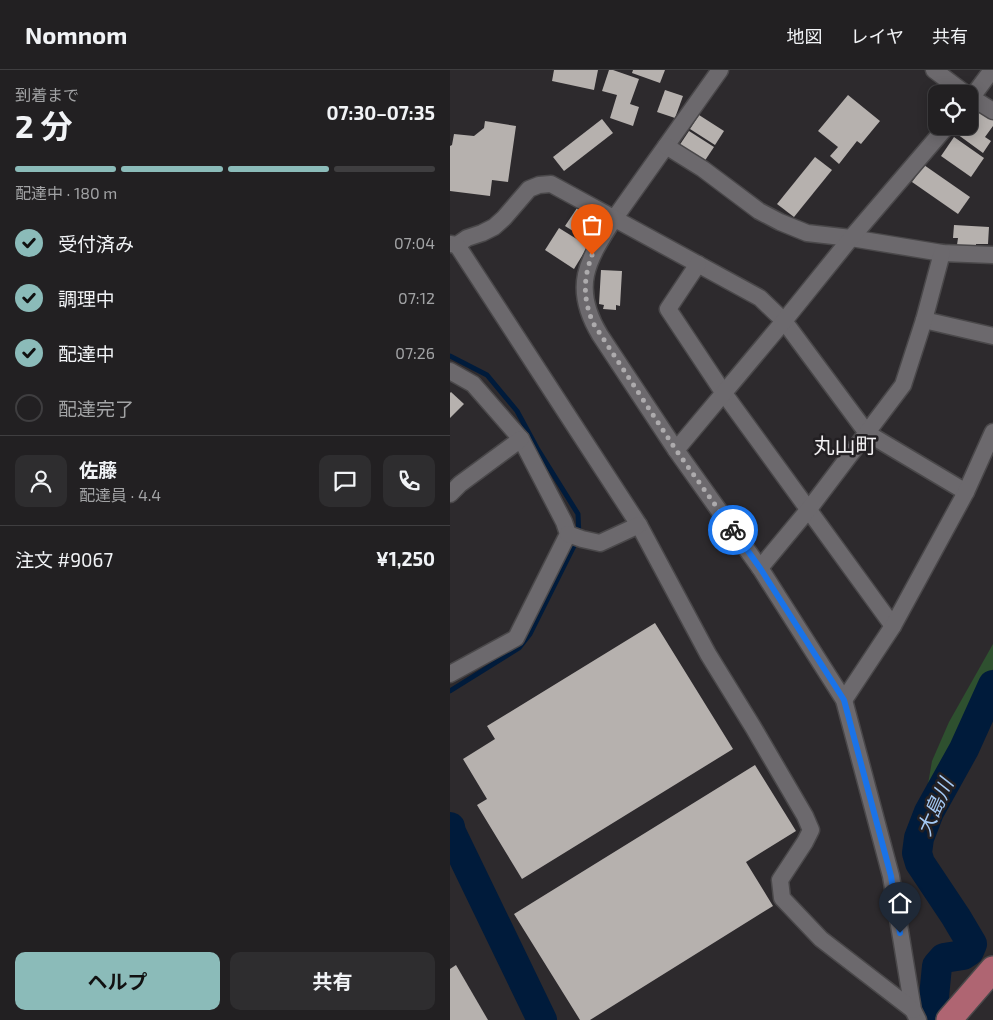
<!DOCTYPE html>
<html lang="ja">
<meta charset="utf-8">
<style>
body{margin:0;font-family:"Exo 2","Noto Sans JP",sans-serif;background:#2e2d2f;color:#f1f3f6;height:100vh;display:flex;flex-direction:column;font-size:19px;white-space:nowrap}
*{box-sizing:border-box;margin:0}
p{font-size:16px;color:#a2a3a5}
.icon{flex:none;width:28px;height:28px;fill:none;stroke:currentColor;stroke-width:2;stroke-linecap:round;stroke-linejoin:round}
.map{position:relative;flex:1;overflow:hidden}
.drawer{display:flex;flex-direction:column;background:#222022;width:450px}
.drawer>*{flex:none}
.buttons{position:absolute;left:478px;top:15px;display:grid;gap:10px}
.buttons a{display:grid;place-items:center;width:50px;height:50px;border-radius:10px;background:#222022;box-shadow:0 2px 12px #0003,0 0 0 1px #3f3e40;font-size:25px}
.pin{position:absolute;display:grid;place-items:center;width:42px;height:42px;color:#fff;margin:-51px -21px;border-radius:50% 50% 50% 0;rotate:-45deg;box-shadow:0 0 5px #0007}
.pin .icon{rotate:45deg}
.courier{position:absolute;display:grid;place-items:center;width:50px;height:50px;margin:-25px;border:4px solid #1a73e8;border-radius:50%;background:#fff;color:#222;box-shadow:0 1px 6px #0007}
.summary em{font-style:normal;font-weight:700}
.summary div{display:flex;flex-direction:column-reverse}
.summary{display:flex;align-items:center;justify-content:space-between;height:85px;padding:0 15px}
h1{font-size:32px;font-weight:700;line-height:38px}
.bar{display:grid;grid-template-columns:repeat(4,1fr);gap:8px 5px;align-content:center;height:60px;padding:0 15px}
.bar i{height:6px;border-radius:4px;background:#3f3e40}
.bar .selected{background:#8bbbb9}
.bar p{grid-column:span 4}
.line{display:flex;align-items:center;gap:12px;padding:0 15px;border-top:1px solid #3f3e40}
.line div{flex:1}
.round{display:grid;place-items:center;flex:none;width:52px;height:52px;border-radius:10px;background:#2e2d2f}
ol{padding:0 15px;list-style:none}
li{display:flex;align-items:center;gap:15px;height:55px}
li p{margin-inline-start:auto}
li .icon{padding:5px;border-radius:50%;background:#8bbbb9;color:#111;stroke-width:4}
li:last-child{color:#a2a3a5}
li i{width:28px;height:28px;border:2px solid #3f3e40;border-radius:50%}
.primary-button{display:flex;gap:10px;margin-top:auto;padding:10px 15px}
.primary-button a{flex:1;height:58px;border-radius:10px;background:#8bbbb9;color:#111;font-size:20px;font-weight:700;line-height:58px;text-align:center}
.primary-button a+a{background:#2e2d2f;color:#f1f3f6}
header{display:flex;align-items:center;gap:30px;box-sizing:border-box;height:70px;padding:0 25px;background:#222022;border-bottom:1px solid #3f3e40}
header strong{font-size:24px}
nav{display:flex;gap:28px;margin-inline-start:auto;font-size:18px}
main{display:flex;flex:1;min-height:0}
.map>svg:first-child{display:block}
.green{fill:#2e502f}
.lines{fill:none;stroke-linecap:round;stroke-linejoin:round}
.stream{stroke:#001b3b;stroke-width:5}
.river{stroke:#001b3b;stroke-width:30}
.building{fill:#b6b1ae}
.street-casing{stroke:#4a484a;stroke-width:19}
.primary-casing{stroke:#4a484a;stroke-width:28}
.street{stroke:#6c696d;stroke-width:16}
.primary{stroke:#af6572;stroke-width:25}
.done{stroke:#adabad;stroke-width:5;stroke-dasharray:0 9}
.route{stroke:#1a73e8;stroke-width:6}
.labels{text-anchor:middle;stroke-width:5;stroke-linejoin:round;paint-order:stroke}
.water-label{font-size:20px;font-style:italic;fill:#a4c9f4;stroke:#232023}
.quarter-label{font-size:21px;fill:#f2f0f2;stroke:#232023}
</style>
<header>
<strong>Nomnom</strong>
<nav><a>地図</a><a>レイヤ</a><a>共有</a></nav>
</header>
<main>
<section class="drawer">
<div class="summary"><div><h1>2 分</h1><p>到着まで</p></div><em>07:30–07:35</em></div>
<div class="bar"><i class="selected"></i><i class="selected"></i><i class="selected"></i><i></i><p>配達中 · 180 m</p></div>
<ol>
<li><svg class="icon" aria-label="check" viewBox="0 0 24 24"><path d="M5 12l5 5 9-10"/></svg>受付済み<p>07:04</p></li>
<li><svg class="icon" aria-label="check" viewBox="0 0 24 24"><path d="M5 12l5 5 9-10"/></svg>調理中<p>07:12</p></li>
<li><svg class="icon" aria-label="check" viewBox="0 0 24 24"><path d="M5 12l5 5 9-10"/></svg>配達中<p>07:26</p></li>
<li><i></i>配達完了</li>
</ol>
<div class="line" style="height:90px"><a class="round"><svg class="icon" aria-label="person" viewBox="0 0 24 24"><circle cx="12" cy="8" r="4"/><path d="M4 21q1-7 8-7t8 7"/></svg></a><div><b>佐藤</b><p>配達員 · 4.4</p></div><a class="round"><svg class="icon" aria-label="chat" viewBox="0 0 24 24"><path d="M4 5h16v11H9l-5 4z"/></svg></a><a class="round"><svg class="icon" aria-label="phone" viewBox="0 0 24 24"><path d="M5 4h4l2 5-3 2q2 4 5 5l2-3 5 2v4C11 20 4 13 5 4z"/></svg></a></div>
<div class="line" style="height:65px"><div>注文 #9067</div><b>¥1,250</b></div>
<div class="primary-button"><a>ヘルプ</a><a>共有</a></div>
</section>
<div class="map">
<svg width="543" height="950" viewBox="0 0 543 950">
<rect width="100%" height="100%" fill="#2d2a2d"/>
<!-- green -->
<polygon class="green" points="543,574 543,599 522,645 509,678 496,705 485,724 478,714 482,691 499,652"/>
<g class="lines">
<!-- stream -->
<polyline class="stream" points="0,286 37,305 67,341 87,378 128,444 129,466 80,564 69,578 0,621"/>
<!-- river -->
<g class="river">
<polyline points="0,757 1,762 92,950"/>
<polyline points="487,950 484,927 487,896 494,888 513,885 519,881 522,874 506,847 470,793 467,783 469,768 479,742 514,679 543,615"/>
</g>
</g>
<!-- building -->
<g class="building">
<polygon points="104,0 148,0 144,20 102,11"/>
<polygon points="159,0 163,0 189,9 180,34 189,37 183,56 160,48 167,25 152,21"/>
<polygon points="183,0 215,0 210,13 182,3"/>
<polygon points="215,20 233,26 225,48 207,42"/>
<polygon points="398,25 430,51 411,74 407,71 389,94 380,86 388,77 368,61"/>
<polygon points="525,38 543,50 543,56 535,67 541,71 533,83 507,64 512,56 519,56 519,47"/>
<polygon points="249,45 274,61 265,75 240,59"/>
<polygon points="152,49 163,63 114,101 103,87"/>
<polygon points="35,51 66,56 58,112 42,110 40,126 0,121 0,76 2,75 4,64 24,66 34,58"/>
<polygon points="239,61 264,77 254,92 229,76"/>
<polygon points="504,67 534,88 521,107 491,86"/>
<polygon points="365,87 382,100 344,147 327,134"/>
<polygon points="474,95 520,127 508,144 462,112"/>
<polygon points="129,135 144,145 131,166 115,156"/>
<polygon points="504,155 539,157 538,174 526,174 526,177 507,175 508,168 503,168"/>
<polygon points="109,158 138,176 124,199 95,180"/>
<polygon points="151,200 172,201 170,236 166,235 166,240 153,239 154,235 149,234"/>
<polygon points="1,322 14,334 0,348 0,323"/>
<polygon points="205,553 283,679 72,809 27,735 37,729 13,689 45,669 37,656"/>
<polygon points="305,695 346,761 296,792 323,836 140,950 130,950 64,844"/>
<polygon points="6,895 38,950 0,950 0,899"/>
</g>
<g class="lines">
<!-- street casing -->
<g class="street-casing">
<g id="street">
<path d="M270,0l-106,149c-27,42 -43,68 -14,116l76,115 84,118 84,132 47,176 22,134 5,10"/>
<polyline points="484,0 516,24"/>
<polyline points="519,26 543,41"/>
<polyline points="519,31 542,0"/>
<polyline points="216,76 253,99 309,141 330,152 357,163 401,168 492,183 543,185"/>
<polyline points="0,174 7,175 17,168 32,163 44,157 54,148 79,119 89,115 101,114 310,228 334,251 417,363 516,422"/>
<polyline points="7,175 189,455 258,584 303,657 355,746 361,760 355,772 330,810 332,828 371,869 463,940"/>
<polyline points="248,194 218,239 273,322 443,556"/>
<polyline points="474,250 543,266"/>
<polyline points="0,301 23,314 71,369 114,452 118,464 66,568 0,604"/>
<polyline points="226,380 334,251 401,168 497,56"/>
<polyline points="0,424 10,414 71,369"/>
<polyline points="118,464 132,469 150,473 189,455"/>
<polyline points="310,498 359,439 453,315 474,250 492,183"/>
<polyline points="394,630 443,556 516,422 543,362"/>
</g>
</g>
<!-- primary casing -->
<g class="primary-casing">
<polyline id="primary" points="499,950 543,899"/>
</g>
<!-- street -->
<use href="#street" class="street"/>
<!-- primary -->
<use href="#primary" class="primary"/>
</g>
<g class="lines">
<!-- done -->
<path class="done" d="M142,185c-9,25 -9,43 1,68l83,127 57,80"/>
<!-- route -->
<polyline class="route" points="283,460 310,498 394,630 441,806 450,863"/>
</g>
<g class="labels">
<!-- water labels -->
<g class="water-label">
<text transform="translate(485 737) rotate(-66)" y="7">大島川</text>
</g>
<!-- quarter labels -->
<g class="quarter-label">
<text x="395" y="383">丸山町</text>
</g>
</g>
</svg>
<div class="buttons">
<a><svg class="icon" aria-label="locate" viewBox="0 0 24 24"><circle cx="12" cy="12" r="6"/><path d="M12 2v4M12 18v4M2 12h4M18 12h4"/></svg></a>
</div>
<div class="pin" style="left:142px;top:185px;background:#ea580c"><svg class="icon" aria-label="bag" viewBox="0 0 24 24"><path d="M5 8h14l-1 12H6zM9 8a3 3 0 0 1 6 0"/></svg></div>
<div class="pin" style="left:450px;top:863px;background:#1f2937"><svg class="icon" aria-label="home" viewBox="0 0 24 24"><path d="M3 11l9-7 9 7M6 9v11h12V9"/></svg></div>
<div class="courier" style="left:283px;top:460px"><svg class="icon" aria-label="bike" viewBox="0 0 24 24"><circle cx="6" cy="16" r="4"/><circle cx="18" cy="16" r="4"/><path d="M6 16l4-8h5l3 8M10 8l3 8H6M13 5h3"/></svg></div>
</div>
</main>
